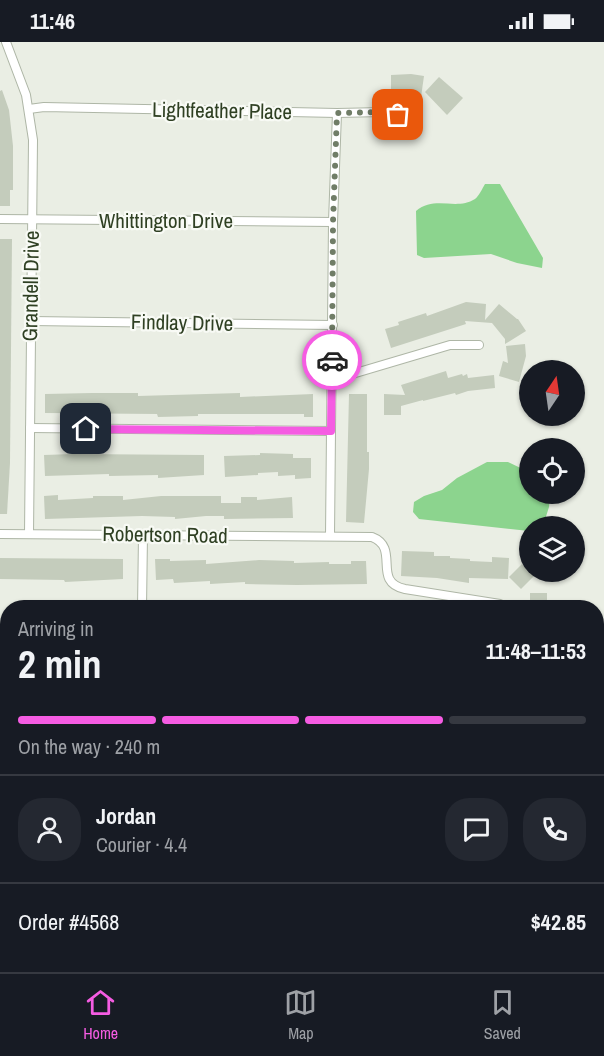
<!DOCTYPE html>
<meta charset="utf-8">
<style>
body{margin:0;font-family:"Archivo Narrow",sans-serif;background:#242831;color:#f1f3f6;height:100vh;display:flex;flex-direction:column;font-size:22px;white-space:nowrap}
*{box-sizing:border-box;margin:0}
p{font-size:20px;color:#9ea1a6}
.icon{flex:none;width:33px;height:33px;fill:none;stroke:currentColor;stroke-width:2;stroke-linecap:round;stroke-linejoin:round}
.map{position:relative;flex:1;overflow:hidden}
.details{position:absolute;left:0px;top:558px;width:604px;height:372px;display:flex;flex-direction:column;background:#171b24;border-radius:24px 24px 0 0;box-shadow:0 2px 4px #0004}
.details>*{flex:none}
.needle{width:39px;rotate:13deg}
.fabs{position:absolute;left:519px;top:318px;display:grid;gap:12px}
.fabs a{display:grid;place-items:center;width:66px;height:66px;border-radius:50%;background:#171b24;box-shadow:0 2px 4px #0004;font-size:30px}
.pin{position:absolute;display:grid;place-items:center;width:51px;height:51px;color:#fff;margin:-26px;border-radius:12px;box-shadow:0 3px 9px #0006}
.courier{position:absolute;display:grid;place-items:center;width:60px;height:60px;margin:-30px;border:4px solid #f55ce2;border-radius:50%;background:#fff;color:#222;box-shadow:0 2px 8px #0007}
.overview em{font-style:normal;font-weight:700}
.overview div{display:flex;flex-direction:column-reverse}
.overview{display:flex;align-items:center;justify-content:space-between;height:102px;padding:0 18px}
h1{font-size:39px;font-weight:700;line-height:45px}
.bar{display:grid;grid-template-columns:repeat(4,1fr);gap:9px 6px;align-content:center;height:72px;padding:0 18px}
.bar i{height:8px;border-radius:4px;background:#363941}
.bar .selected{background:#f55ce2}
.bar p{grid-column:span 4}
.line{display:flex;align-items:center;gap:15px;padding:0 18px;border-top:2px solid #363941}
.line div{flex:1}
.round{display:grid;place-items:center;flex:none;width:63px;height:63px;border-radius:24px;background:#242831}
.status{display:flex;justify-content:space-between;align-items:center;height:42px;padding:0 30px;background:#171b24;direction:ltr}
.status svg{height:16px;fill:currentColor}
.tabs{display:flex;justify-content:space-around;align-items:center;height:84px;border-top:2px solid #363941;background:#171b24;font-size:16px;color:#9ea1a6}
.tabs a{display:grid;justify-items:center;gap:3px}
.tabs .selected{color:#f55ce2}
.map>svg:first-child{display:block}
.built{fill:#d9ded2}
.green{fill:#dadfbd}
.water{fill:#8cd48e}
.building{fill:#c4ccbc}
.lines{fill:none;stroke-linecap:round;stroke-linejoin:round}
.service-casing{stroke:#aeb6a6;stroke-width:6}
.minor-casing{stroke:#aeb6a6;stroke-width:10}
.tertiary-casing{stroke:#aeb6a6;stroke-width:11}
.secondary-casing{stroke:#adbaa2;stroke-width:13}
.service{stroke:#fff;stroke-width:4}
.minor{stroke:#fff;stroke-width:8}
.tertiary{stroke:#fff;stroke-width:9}
.secondary{stroke:#fff;stroke-width:10}
.done{stroke:#707d67;stroke-width:6;stroke-dasharray:0 10.8}
.route{stroke:#f55ce2;stroke-width:8}
.labels{text-anchor:middle;stroke-width:4.5;stroke-linejoin:round;paint-order:stroke}
.street-label{font-size:21px;fill:#2f4023;stroke:#f8faf5}
</style>
<div class="status"><b>11:46</b><svg viewBox="0 0 49 12"><path d="M0 12V9h3v3zM5 12V6h3v6zM10 12V3h3v9zM15 12V0h3v12zM26 1h20v11H26zM47 4h2v5h-2z"/></svg></div>
<div class="map">
<svg width="604" height="930" viewBox="0 0 604 930">
<rect width="100%" height="100%" fill="#eaeee4"/>
<!-- built -->
<polygon class="built" points="173,922 488,922 490,930 173,930"/>
<!-- green -->
<polygon class="green" points="192,923 269,922 269,923 266,930 192,930"/>
<!-- water -->
<g class="water">
<path d="M485,142h15l43,74 -1,10 -25,-5 -26,-9 -67,4 -7,-3 -1,-44c19,-16 40,0 59,-12 4,-3 7,-10 10,-15z"/>
<polygon points="487,420 508,420 529,430 530,452 550,452 549,465 543,484 530,484 529,489 419,477 413,470 414,460 424,454 442,448 457,436"/>
</g>
<!-- building -->
<g class="building">
<polygon points="411,32 424,34 421,55 405,53 405,56 391,56 391,33"/>
<polygon points="439,35 463,56 447,73 425,50"/>
<polygon points="2,48 9,68 13,104 13,148 10,148 10,164 0,164 0,49"/>
<polygon points="0,197 12,197 10,421 7,472 0,472"/>
<polygon points="466,260 486,262 485,278 499,262 517,277 518,277 526,289 505,302 505,297 492,281 465,279 466,282 391,306 385,287 399,283 398,280 426,271 427,274"/>
<polygon points="525,302 526,314 519,340 499,334 503,319 508,321 506,304"/>
<polygon points="446,329 448,336 462,332 463,334 467,332 468,336 494,333 495,346 468,349 456,353 455,351 423,359 423,358 401,364 401,373 384,373 384,352 405,353 401,343"/>
<polygon points="92,351 138,351 138,354 240,351 240,355 313,352 313,375 304,375 304,372 198,372 198,374 158,375 157,372 45,371 45,352"/>
<polygon points="349,352 367,352 367,410 369,410 369,427 364,481 346,480"/>
<polygon points="260,411 293,412 293,416 311,416 311,436 295,437 295,433 278,434 278,430 258,431 258,433 225,435 224,414 260,413"/>
<polygon points="73,412 204,413 204,433 158,436 158,433 109,434 109,432 45,434 44,413"/>
<polygon points="58,453 58,458 93,456 93,454 123,454 123,458 161,454 221,454 221,461 241,461 241,455 257,455 257,458 292,455 293,476 224,477 224,474 206,474 175,477 175,475 142,474 45,477 44,454"/>
<polygon points="402,509 434,510 434,514 450,514 450,516 470,517 470,519 492,520 492,515 509,516 508,537 469,536 469,541 437,536 401,534"/>
<polygon points="0,516 123,517 123,537 65,540 64,538 0,537"/>
<polygon points="155,517 170,517 170,519 206,518 206,522 259,518 294,519 294,521 329,520 329,522 351,522 351,519 366,519 367,542 297,543 245,542 245,540 210,542 210,539 174,541 173,537 156,538"/>
<polygon points="522,522 534,534 521,547 509,535"/>
<rect x="530" y="551" width="17" height="15"/>
<polygon points="131,922 158,922 158,930 131,929"/>
</g>
<g class="lines">
<!-- service casing -->
<g class="service-casing">
<polyline id="service" points="0,836 8,836"/>
</g>
<!-- minor casing -->
<g class="minor-casing">
<g id="minor">
<polyline points="6,0 26,53 33,98 29,492"/>
<polyline points="29,67 44,65 337,71 383,70 413,77"/>
<polyline points="0,177 333,180"/>
<polyline points="31,279 333,283"/>
<polyline points="332,338 450,303 479,303"/>
<polyline points="30,386 331,389"/>
<path d="M0,492l372,3c29,11 -1,45 33,52l95,15"/>
<polyline points="330,494 333,180 337,71"/>
<polyline points="142,566 143,493"/>
<polyline points="0,615 8,615"/>
<polyline points="0,735 8,735"/>
</g>
</g>
<!-- tertiary casing -->
<g class="tertiary-casing">
<polyline id="tertiary" points="510,930 511,922"/>
</g>
<!-- secondary casing -->
<g class="secondary-casing">
<g id="secondary">
<polyline points="0,866 8,867"/>
<polyline points="597,901 604,902"/>
</g>
</g>
<!-- service -->
<use href="#service" class="service"/>
<!-- minor -->
<use href="#minor" class="minor"/>
<!-- tertiary -->
<use href="#tertiary" class="tertiary"/>
<!-- secondary -->
<use href="#secondary" class="secondary"/>
</g>
<g class="lines">
<!-- done -->
<polyline class="done" points="332,318 333,180 337,71 383,70 398,73"/>
<!-- route -->
<polyline class="route" points="86,387 331,389 332,318"/>
</g>
<g class="labels">
<!-- street labels -->
<g class="street-label">
<text transform="translate(222 69) rotate(1)" y="7">Lightfeather Place</text>
<text x="166" y="186">Whittington Drive</text>
<text transform="translate(31 244) rotate(-89)" y="7">Grandell Drive</text>
<text transform="translate(182 281) rotate(1)" y="7">Findlay Drive</text>
<text transform="translate(165 493) rotate(1)" y="7">Robertson Road</text>
</g>
</g>
</svg>
<div class="fabs">
<a><svg class="needle" viewBox="-14 -14 28 28"><path d="M0-13l5 13h-10z" fill="#e53935"/><path d="M0 13l5-13h-10z" fill="#9ea1a6"/></svg></a>
<a><svg class="icon" aria-label="locate" viewBox="0 0 24 24"><circle cx="12" cy="12" r="6"/><path d="M12 2v4M12 18v4M2 12h4M18 12h4"/></svg></a>
<a><svg class="icon" aria-label="layers" viewBox="0 0 24 24"><path d="M12 4l9 5-9 5-9-5zM3 14l9 5 9-5"/></svg></a>
</div>
<div class="pin" style="left:398px;top:73px;background:#ea580c"><svg class="icon" aria-label="bag" viewBox="0 0 24 24"><path d="M5 8h14l-1 12H6zM9 8a3 3 0 0 1 6 0"/></svg></div>
<div class="pin" style="left:86px;top:387px;background:#1f2937"><svg class="icon" aria-label="home" viewBox="0 0 24 24"><path d="M3 11l9-7 9 7M6 9v11h12V9"/></svg></div>
<div class="courier" style="left:332px;top:318px"><svg class="icon" aria-label="car" viewBox="0 0 24 24"><path d="M5 17H2v-5l4-1 3-4h7l3 4 3 1v5h-3M9 17h6M6 11h13"/><circle cx="7" cy="17" r="2"/><circle cx="17" cy="17" r="2"/></svg></div>
<section class="details">
<div class="overview"><div><h1>2 min</h1><p>Arriving in</p></div><em>11:48–11:53</em></div>
<div class="bar"><i class="selected"></i><i class="selected"></i><i class="selected"></i><i></i><p>On the way · 240 m</p></div>
<div class="line" style="height:108px"><a class="round"><svg class="icon" aria-label="person" viewBox="0 0 24 24"><circle cx="12" cy="8" r="4"/><path d="M4 21q1-7 8-7t8 7"/></svg></a><div><b>Jordan</b><p>Courier · 4.4</p></div><a class="round"><svg class="icon" aria-label="chat" viewBox="0 0 24 24"><path d="M4 5h16v11H9l-5 4z"/></svg></a><a class="round"><svg class="icon" aria-label="phone" viewBox="0 0 24 24"><path d="M5 4h4l2 5-3 2q2 4 5 5l2-3 5 2v4C11 20 4 13 5 4z"/></svg></a></div>
<div class="line" style="height:78px"><div>Order #4568</div><b>$42.85</b></div>
</section>
</div>
<nav class="tabs">
<a class="selected"><svg class="icon" aria-label="home" viewBox="0 0 24 24"><path d="M3 11l9-7 9 7M6 9v11h12V9"/></svg>Home</a>
<a><svg class="icon" aria-label="map" viewBox="0 0 24 24"><path d="M3 6l6-2 6 2 6-2v14l-6 2-6-2-6 2zM9 4v14M15 6v14"/></svg>Map</a>
<a><svg class="icon" aria-label="saved" viewBox="0 0 24 24"><path d="M7 4h10v16l-5-4-5 4z"/></svg>Saved</a>
</nav>
